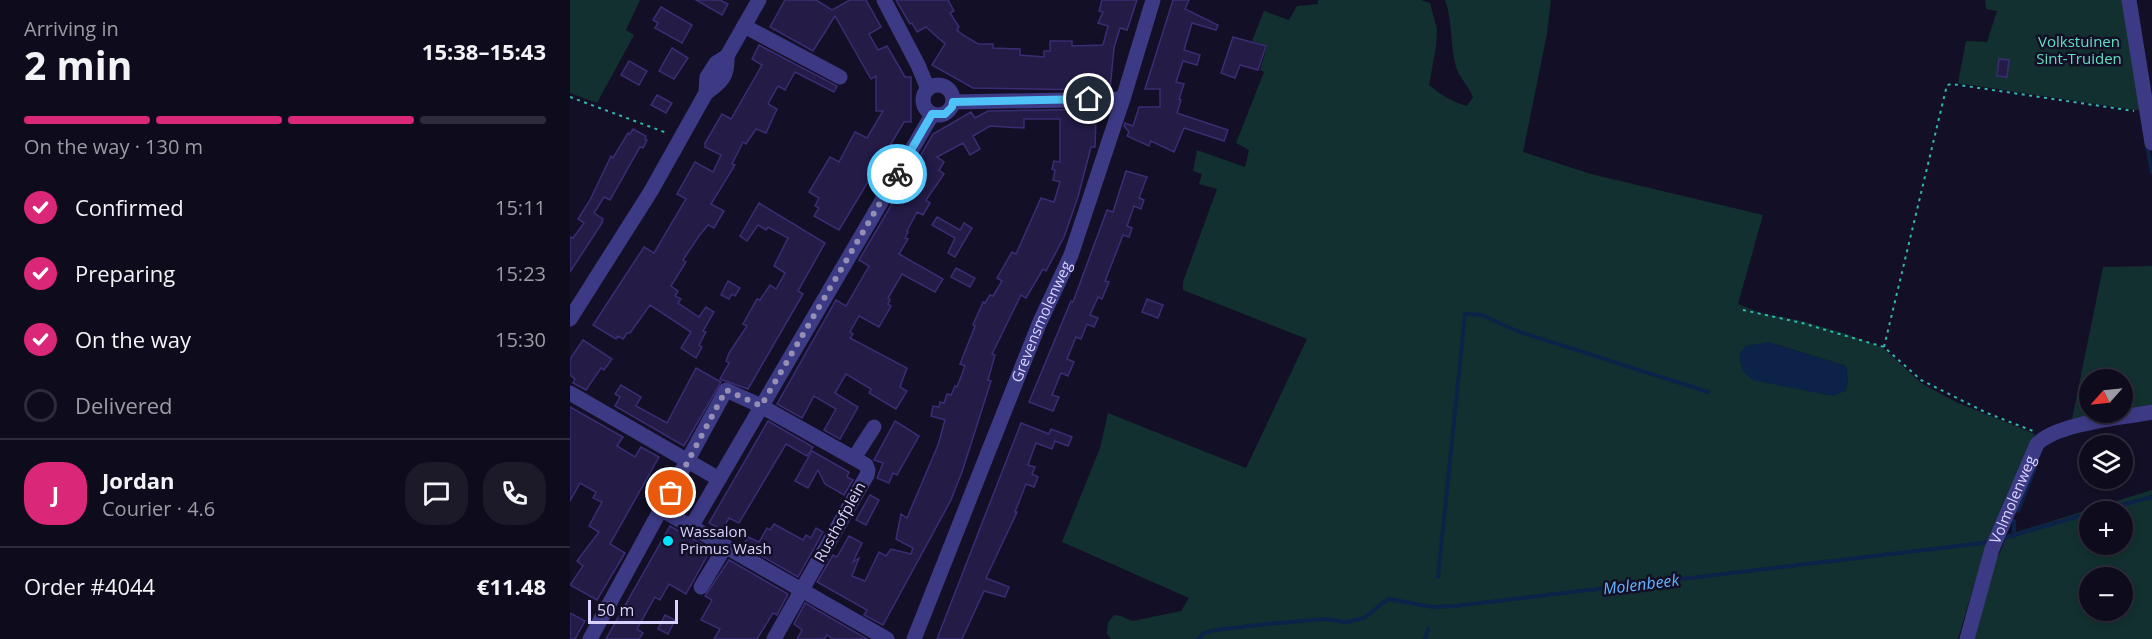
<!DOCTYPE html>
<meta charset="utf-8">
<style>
body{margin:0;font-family:"Open Sans",sans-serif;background:#1c1929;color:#f1f3f6;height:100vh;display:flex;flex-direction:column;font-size:22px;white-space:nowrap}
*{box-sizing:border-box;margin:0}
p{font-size:20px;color:#9b9ba3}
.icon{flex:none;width:33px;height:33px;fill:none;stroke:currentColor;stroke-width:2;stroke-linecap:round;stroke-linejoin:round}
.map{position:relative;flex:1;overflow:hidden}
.details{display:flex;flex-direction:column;background:#0e0b1c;width:570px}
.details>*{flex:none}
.needle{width:39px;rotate:243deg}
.tools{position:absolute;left:1509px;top:369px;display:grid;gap:12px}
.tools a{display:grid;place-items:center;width:54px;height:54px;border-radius:50%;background:#0e0b1c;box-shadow:0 3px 9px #0003,0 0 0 2px #2e2b3b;font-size:30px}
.scale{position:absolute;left:18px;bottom:15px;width:90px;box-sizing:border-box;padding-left:6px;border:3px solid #d9d4ff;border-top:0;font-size:16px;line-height:21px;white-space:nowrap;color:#d9d4ff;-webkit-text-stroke:4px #130f26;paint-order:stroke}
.pin{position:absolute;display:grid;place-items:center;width:51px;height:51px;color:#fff;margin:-26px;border:3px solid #fff;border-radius:50%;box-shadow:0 2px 6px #0007}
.courier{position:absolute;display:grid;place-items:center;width:60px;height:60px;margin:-30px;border:4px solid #4fc3f7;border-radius:50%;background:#fff;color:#222;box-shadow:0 2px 8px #0007}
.overview em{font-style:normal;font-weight:700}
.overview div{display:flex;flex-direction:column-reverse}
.overview{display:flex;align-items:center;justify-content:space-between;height:102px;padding:0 24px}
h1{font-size:39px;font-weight:700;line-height:45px}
.bar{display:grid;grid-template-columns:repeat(4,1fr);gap:9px 6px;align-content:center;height:72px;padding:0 24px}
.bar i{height:8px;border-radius:4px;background:#2e2b3b}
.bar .current{background:#db2777}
.bar p{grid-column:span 4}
.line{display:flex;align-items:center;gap:15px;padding:0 24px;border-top:2px solid #2e2b3b}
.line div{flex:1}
.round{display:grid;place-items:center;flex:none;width:63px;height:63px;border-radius:24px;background:#1c1929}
ol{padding:0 24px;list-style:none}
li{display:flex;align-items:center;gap:18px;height:66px}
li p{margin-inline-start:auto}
li .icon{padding:6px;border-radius:50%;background:#db2777;color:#fff;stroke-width:4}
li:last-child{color:#9b9ba3}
li i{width:33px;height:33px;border:3px solid #2e2b3b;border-radius:50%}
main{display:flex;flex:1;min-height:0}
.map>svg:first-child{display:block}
.green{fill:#12302f;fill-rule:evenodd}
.water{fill:#0c2248}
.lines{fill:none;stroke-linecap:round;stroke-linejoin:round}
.stream{stroke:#0c2248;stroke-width:4}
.building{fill:#241b47;stroke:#3b2d73;stroke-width:1.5}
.path{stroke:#2fb8b0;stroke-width:2;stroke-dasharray:3 4.5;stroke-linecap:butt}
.minor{stroke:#3d3a85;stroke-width:15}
.done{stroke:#948fb3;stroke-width:6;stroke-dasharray:0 10.8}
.route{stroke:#4fc3f7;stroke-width:8}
.poi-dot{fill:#00e5ff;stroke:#130f26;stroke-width:2}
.labels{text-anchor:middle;stroke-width:5;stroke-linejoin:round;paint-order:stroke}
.park-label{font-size:15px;fill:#5fe0c0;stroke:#130f26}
.street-label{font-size:15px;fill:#d9d4ff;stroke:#130f26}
.poi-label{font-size:15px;fill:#d9d4ff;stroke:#130f26;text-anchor:start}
.water-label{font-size:16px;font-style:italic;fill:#62b6ff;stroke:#130f26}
</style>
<main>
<section class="details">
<div class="overview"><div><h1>2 min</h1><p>Arriving in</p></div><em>15:38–15:43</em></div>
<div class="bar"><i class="current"></i><i class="current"></i><i class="current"></i><i></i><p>On the way · 130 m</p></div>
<ol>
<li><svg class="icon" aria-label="check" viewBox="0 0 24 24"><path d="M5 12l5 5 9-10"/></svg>Confirmed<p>15:11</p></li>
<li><svg class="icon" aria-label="check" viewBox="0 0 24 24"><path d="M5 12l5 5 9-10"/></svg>Preparing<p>15:23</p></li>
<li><svg class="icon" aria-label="check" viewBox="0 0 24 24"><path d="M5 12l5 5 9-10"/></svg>On the way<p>15:30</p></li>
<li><i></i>Delivered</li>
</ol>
<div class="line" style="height:108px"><b class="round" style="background:#db2777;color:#fff">J</b><div><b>Jordan</b><p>Courier · 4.6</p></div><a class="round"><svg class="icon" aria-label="chat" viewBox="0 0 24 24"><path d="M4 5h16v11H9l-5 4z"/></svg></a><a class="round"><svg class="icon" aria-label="phone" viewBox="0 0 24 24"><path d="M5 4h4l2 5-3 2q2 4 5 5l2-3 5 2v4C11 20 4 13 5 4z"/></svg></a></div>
<div class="line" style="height:78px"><div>Order #4044</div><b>€11.48</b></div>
</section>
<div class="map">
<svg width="1582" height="639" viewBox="0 0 1582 639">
<rect width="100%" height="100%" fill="#130f26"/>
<!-- green -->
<g class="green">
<polygon points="0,0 70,0 56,30 64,35 27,103 0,93"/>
<path d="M748,0h103l9,3 7,26 -1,18 -7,38c12,10 23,17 38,21l6,-9c-5,-12 -14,-20 -17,-30 -6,-22 -3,-45 -11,-67h106l-4,34 -24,118 68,22 172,41 -25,89 23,9 41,8 45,13 36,14 38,35 35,19 79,32 -7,12 -53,136 -17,57h-847l-4,-5 1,-12 6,-7 7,1 11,5 49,-10 8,-13 -127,-56 38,-94 8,-35 138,55 61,-129 -124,-49v-8l34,-93 -18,-5 3,-10 -9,-3 4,-21 48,17 4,-17 -13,-7 28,-71 -4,-2 7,-24 -15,-5 12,-30 25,9 8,-14 21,-2zM1198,342l78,24 2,14 -3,11z"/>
<polygon points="1415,0 1555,0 1570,110 1564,110 1388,83 1396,41 1417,42 1427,11 1416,9"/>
<path d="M1582,266v141l-81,17 32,-157zM1520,380h32v32h-32z"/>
<path d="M1582,490v149h-182l18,-58 19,-46zM1520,512h32v32h-32zM1520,578h32v32h-32z"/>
</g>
<!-- water -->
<polygon class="water" points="1198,342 1276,366 1278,380 1275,391 1263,396 1182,380 1172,370 1169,354 1176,346"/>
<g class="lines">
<!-- stream -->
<g class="stream">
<polyline points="1577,146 1582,172"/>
<polyline points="1448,511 1465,468"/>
<polyline points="1525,512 1582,497"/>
<polyline points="1444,521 1444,536"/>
<polyline points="1431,539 1520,513"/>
<polyline points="868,577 895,314 912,315 947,331 1138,392"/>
<polyline points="628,639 634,633 646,630 696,624 754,619 777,622 794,618 818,599 863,607 885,606 1421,542"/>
<polyline points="855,639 858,629"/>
</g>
</g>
<!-- building -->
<g class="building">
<polygon points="126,0 150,0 158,4 152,15"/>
<polygon points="215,0 246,0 262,10 280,0 296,0 311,27 299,34 308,50 317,46 335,77 341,77 341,122 334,122 269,230 244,216 249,208 245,206 249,198 239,192 260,157 269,162 285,132 297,138 313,111 306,111 306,76 301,79 265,16 243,51 200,27"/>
<polygon points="326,0 378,0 384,11 380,13 389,27 387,30 393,35 408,44 423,44 423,48 450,49 450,55 474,57 474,51 480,51 480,41 502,41 502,46 533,45 538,26 528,23 533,12 529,11 532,0 567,0 557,30 550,28 544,48 540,89 521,90 403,88 362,65 375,44 356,27 347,32 342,23 340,24"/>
<polygon points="603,0 619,0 615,9 648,25 646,30 622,23 614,50 630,55 627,65 613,61 606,82 614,84 609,99 611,100 607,113 658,130 654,141 614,128 604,152 581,141 579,146 557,136 559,132 554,126 555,123 563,126 569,107 590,107 590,89 575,89"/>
<polygon points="91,7 122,25 112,43 85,28 88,23 83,20"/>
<polygon points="663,37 696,46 688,70 670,65 665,78 651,73"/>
<polygon points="189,45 267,86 264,92 225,72 215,90 208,86 198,104 207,109 196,133 186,129 176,144 173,142 162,164 165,165 141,204 154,211 144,228 138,225 129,236 113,260 116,262 101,286 108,291 105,296 111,299 108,303 129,317 136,307 144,312 133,331 136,332 129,345 132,347 126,358 111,348 121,332 80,305 60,333 57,333 53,339 48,336 46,339 23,325 74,247 84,253 116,199 107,194 125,162 143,172 151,155 135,147 135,143 152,114 161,119 192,65 182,59"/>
<polygon points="102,48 118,58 104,79 89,71"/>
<polygon points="1429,59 1439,60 1437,77 1427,76"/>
<polygon points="59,61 77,71 69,85 51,75"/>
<polygon points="87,95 102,103 96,113 81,105"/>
<polygon points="536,109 535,118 526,118 525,147 521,147 508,197 494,237 476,271 473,269 456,298 451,295 422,354 425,355 418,380 421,381 392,472 381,500 313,625 294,615 297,610 247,582 263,555 267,557 279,536 292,543 283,562 289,558 282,576 295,581 309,552 316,556 321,549 341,554 343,548 326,539 331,514 337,518 368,445 375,420 361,416 363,406 369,407 370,402 374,403 377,394 381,395 385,386 387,387 395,366 390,364 405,326 403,325 413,302 415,303 420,295 423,296 432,281 427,278 442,252 446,254 471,198 484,202 490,182 483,180 485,170 482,169 484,161 490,162 490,119 454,119 454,128 420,126 403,136 410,149 400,155 393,143 367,157 374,162 369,170 374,174 356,200 360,203 353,215 347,212 337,231 338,232 335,238 338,239 329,254 373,279 365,292 332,274 318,298 320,300 318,304 321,306 309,327 289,316 280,332 283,334 280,338 337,368 330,387 337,391 326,409 299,393 301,389 276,374 265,393 288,407 270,439 254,430 266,409 244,396 232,418 207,404 266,300 276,306 299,266 289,260 363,134 401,112 405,118 418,111"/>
<polygon points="63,129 76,136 75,139 77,140 73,148 70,147 40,200 34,197 24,213 33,219 32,223 0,272 0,237 3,238 14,223 8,219 20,200 41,156 43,158 58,133 60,134"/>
<polygon points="556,171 577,177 569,198 574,200 571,209 564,206 557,226 562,228 559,237 553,235 535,281 539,282 532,299 528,297 520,315 528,318 524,327 517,324 511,339 506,337 497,359 504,362 498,376 491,373 482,395 489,397 483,411 459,402 501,301 503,302 537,210 543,212"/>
<polygon points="189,203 255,243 228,291 233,294 178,389 150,379 159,363 156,361 159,353 177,326 173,324 187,299 190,300 200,285 206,289 215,273 204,266 218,238 198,227 196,230 188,225 177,241 170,236"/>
<polygon points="367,217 390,230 394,223 402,228 385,257 378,253 385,238 362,225"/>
<polygon points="386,268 405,278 400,287 381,277"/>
<polygon points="158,281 170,288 165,296 162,294 159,299 151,295"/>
<polygon points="577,299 593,305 588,318 572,312"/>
<polygon points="13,340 42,359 34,370 31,368 16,390 3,383 5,379 0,375 0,359"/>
<polygon points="126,368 151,382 114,446 45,406 50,397 45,394 51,385 71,397 66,406 97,423"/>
<polygon points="0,407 53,437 47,446 65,457 71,447 89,457 40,544 55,553 27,600 0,585 13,566 7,561 29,532 19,526 32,502 23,498 26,492 10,483 0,501"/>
<polygon points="198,421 243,447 237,456 216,444 169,523 159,518 152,530 139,523"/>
<polygon points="325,421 349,436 327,475 323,473 319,483 307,478 313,463 304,460"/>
<polygon points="451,423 479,434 481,429 502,437 498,446 485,441 482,449 466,443 458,465 465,467 462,474 468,477 464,487 456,484 445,512 447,512 416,578 439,587 435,597 414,591 392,639 367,639"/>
<polygon points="242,451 279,472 277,477 283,480 274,495 255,484 248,470 238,488 225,481"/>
<polygon points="300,495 309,500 296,525 286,520"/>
<polygon points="204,524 233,540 236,535 241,538 246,528 253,532 228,577 173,545 178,537 189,542 197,528 200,530"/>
<polygon points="100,526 141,549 116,594 99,584 90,600 85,597 67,629 73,633 69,639 36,639"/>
<polygon points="159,560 218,594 207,615 203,613 187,639 144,639 150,629 131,620 142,600 135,596"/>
<polygon points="235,603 297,639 263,639 257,635 254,639 227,639 232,630 224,624"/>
<polygon points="0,613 15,621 5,639 0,639"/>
<polygon points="95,615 105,620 98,634 88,629"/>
</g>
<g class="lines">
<!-- path -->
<g class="path">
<polyline points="0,97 97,133"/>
<polyline points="1173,310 1232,323 1314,347 1351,380 1417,413 1463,431"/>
<polyline points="1314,347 1377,85 1382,84 1564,111"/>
</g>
<!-- minor -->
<g class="minor">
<polyline points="314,0 348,65 358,89"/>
<polyline points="1559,0 1582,143"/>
<polyline points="174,26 270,77"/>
<circle cx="368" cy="100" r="15"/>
<polyline points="136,93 137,77 146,63 157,56 189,0"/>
<polyline points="383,102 553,99"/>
<path d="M0,319l81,-128 55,-98c16,-11 22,-17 21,-37"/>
<polyline points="0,393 149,479"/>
<polyline points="284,458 304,427"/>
<polyline points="92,510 317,639"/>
<polyline points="121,527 362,115"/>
<polyline points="131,587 155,547"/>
<polyline points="20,639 156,390 191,406 296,465 298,470 297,475 204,639"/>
<path id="s1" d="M344,639l125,-315 32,-69 52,-156 30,-99"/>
<path id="s2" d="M1397,639l25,-90 45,-105c21,-21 84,-26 115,-32"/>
</g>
</g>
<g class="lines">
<!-- done -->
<polyline class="done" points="101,493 156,390 191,406 327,174"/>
<!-- route -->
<polyline class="route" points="327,174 362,114 375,114 382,107 383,102 519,99"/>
</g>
<!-- markers -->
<circle class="poi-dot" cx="98" cy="541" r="6"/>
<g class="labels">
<!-- park labels -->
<g class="park-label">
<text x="1509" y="47">Volkstuinen<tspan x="1509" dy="17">Sint-Truiden</tspan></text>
</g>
<!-- street labels -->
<g class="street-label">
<text dy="5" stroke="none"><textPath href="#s1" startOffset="342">Grevensmolenweg</textPath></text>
<text dy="5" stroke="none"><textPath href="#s2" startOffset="147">Volmolenweg</textPath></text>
<text transform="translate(270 522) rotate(-61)" y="5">Rusthofplein</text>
</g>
<!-- poi labels -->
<g class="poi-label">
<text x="110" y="537">Wassalon<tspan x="110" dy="17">Primus Wash</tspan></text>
</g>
<!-- water labels -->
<g class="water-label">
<text transform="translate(1071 584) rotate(-7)" y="6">Molenbeek</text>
</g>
</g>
</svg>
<div class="tools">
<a><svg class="needle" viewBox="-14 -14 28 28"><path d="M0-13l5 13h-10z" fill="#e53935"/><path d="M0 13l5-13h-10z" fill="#9b9ba3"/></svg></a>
<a><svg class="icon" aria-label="layers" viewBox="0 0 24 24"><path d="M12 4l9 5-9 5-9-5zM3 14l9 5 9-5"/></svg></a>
<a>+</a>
<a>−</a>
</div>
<div class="scale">50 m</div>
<div class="pin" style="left:101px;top:493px;background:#ea580c"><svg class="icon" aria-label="bag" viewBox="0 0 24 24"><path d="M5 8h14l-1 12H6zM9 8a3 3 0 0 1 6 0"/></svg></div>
<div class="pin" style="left:519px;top:99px;background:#1f2937"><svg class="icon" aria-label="home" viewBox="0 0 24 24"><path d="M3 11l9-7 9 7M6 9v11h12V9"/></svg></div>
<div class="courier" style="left:327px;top:174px"><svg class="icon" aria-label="bike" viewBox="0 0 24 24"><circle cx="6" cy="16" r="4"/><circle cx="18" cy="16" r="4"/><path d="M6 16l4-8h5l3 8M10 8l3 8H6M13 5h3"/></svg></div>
</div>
</main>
